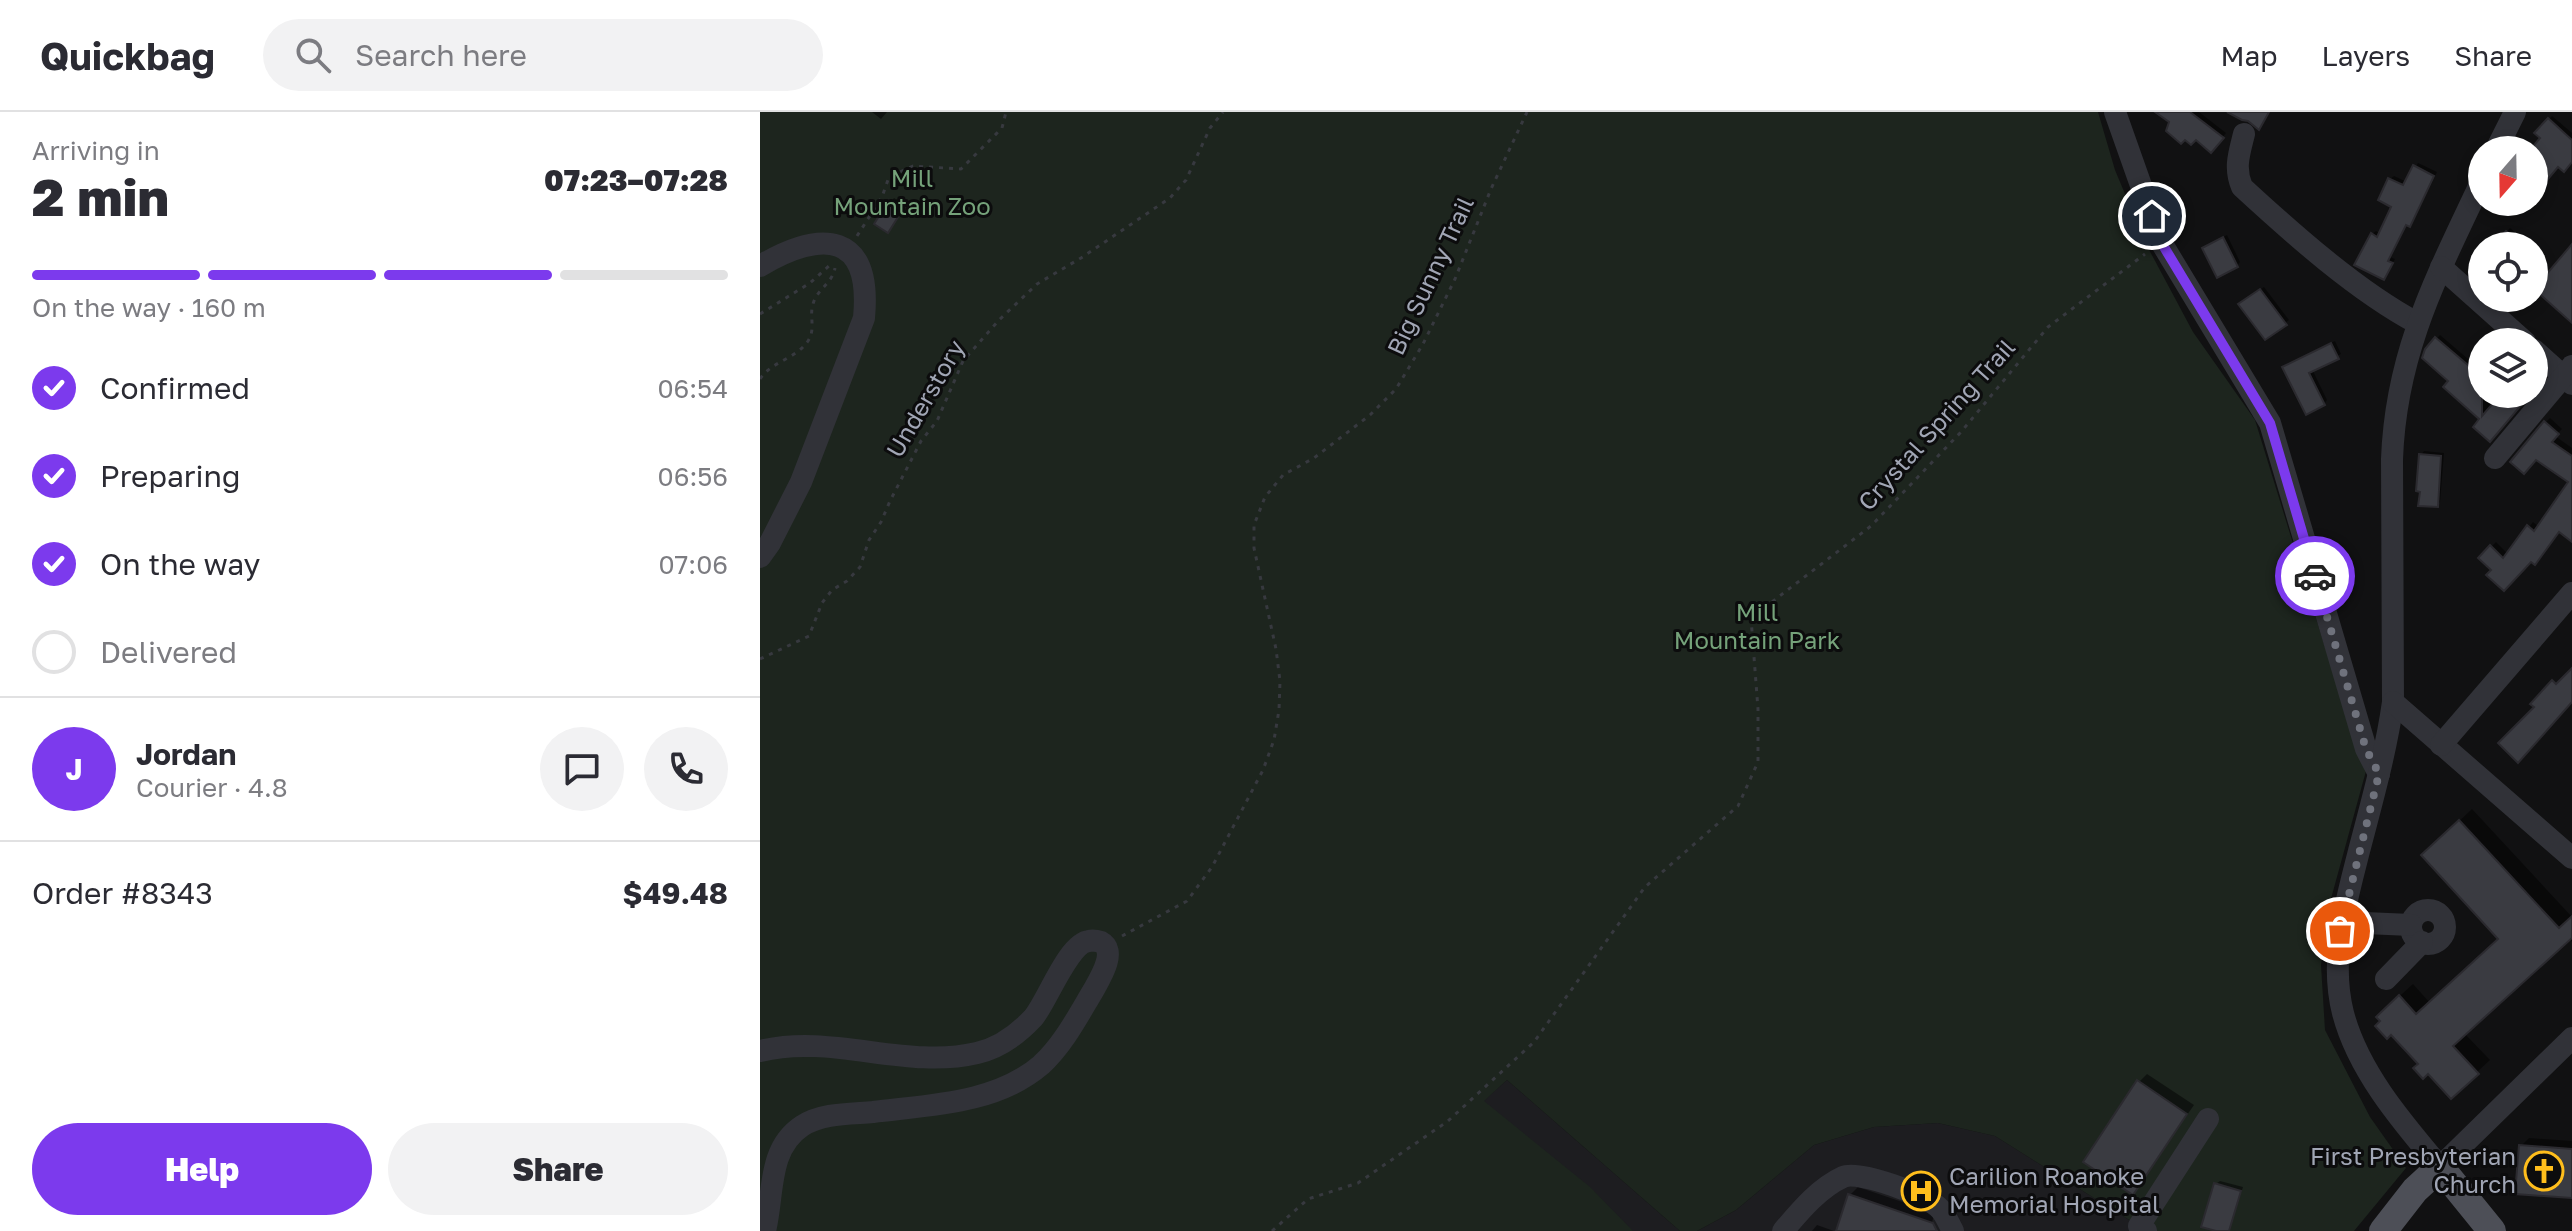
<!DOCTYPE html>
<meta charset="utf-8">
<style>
body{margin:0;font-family:"Golos Text",sans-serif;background:#f2f2f3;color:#2b2b33;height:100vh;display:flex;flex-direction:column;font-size:30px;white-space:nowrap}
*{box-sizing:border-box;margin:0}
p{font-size:26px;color:#7c7c81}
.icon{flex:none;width:44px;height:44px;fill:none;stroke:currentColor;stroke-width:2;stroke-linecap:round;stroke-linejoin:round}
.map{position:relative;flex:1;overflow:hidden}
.drawer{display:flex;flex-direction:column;background:#fff;width:760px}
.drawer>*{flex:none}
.needle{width:52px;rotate:200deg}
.buttons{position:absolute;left:1708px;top:24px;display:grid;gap:16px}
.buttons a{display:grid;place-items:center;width:80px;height:80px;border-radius:50%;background:#fff;box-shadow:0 4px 12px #0003;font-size:40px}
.pin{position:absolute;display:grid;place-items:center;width:68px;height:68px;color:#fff;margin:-34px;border:4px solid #fff;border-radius:50%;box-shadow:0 2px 8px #0007}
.courier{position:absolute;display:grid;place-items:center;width:80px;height:80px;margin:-40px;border:6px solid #7c3aed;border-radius:50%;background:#fff;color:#222;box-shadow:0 2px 10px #0007}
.head em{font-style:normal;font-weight:800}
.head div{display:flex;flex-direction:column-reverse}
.head{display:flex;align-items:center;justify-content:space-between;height:136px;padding:0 32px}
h1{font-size:52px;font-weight:800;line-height:60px}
.bar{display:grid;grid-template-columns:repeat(4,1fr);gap:12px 8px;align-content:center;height:96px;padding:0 32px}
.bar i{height:10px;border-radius:6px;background:#e1e1e2}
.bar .active{background:#7c3aed}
.bar p{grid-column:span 4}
.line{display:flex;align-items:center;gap:20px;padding:0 32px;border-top:2px solid #e1e1e2}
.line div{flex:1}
.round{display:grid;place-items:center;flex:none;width:84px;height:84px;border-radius:42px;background:#f2f2f3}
ol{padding:0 32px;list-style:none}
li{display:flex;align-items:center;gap:24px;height:88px}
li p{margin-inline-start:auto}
li .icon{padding:8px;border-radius:50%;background:#7c3aed;color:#fff;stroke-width:4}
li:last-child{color:#7c7c81}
li i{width:44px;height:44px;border:4px solid #e1e1e2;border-radius:50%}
.primary-button{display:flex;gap:16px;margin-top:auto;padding:16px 32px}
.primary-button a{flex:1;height:92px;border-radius:48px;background:#7c3aed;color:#fff;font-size:32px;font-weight:800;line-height:92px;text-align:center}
.primary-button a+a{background:#f2f2f3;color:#2b2b33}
header{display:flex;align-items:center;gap:48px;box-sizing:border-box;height:112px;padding:0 40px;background:#fff;border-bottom:2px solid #e1e1e2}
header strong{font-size:38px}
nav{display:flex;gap:44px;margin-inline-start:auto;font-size:28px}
.search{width:560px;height:72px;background:#f2f2f3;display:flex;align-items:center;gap:20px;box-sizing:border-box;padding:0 28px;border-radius:44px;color:#7c7c81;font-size:30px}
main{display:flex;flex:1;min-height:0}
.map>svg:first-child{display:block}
.built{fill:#1d1d20}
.green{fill:#1d251e}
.shadow{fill:#0007}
.building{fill:#3a3b41;stroke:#2b2a2f;stroke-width:2}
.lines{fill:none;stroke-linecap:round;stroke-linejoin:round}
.path{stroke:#37393f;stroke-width:3;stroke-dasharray:4 6;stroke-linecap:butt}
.minor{stroke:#313238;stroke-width:22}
.major{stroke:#4d4f57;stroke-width:28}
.done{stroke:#6f727c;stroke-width:8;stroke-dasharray:0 14.4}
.route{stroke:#7c3aed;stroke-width:10}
.labels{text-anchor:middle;stroke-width:6;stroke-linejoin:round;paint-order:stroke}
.park-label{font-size:24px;fill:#75a27a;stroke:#0c0c0d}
.street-label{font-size:24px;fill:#a1a6b5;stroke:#0c0c0d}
.poi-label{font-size:24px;fill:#a1a6b5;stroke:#0c0c0d;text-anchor:end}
</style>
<header>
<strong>Quickbag</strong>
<div class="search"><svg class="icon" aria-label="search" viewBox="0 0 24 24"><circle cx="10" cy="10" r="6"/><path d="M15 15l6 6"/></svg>Search here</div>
<nav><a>Map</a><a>Layers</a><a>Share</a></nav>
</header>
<main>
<section class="drawer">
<div class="head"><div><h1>2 min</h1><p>Arriving in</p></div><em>07:23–07:28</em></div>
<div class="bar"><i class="active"></i><i class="active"></i><i class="active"></i><i></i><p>On the way · 160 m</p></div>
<ol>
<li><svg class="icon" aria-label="check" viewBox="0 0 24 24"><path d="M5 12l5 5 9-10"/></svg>Confirmed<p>06:54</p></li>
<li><svg class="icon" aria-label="check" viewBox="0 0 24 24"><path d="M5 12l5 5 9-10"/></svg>Preparing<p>06:56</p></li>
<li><svg class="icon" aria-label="check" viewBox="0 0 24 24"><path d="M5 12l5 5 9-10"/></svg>On the way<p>07:06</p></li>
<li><i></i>Delivered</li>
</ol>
<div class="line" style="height:144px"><b class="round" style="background:#7c3aed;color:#fff">J</b><div><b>Jordan</b><p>Courier · 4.8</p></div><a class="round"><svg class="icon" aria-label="chat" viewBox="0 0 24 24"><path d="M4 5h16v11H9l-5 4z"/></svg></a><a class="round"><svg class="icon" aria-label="phone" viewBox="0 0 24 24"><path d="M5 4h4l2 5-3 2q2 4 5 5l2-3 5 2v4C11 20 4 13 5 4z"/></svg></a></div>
<div class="line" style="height:104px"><div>Order #8343</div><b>$49.48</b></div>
<div class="primary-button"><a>Help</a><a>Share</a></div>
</section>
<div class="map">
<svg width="1812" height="1119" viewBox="0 0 1812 1119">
<rect width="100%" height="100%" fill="#111112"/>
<!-- built -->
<g class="built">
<polygon points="747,968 920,1119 518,1119 706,1004"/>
<polygon points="1178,1011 1235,1024 1387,1119 937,1119 976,1098 1054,1033 1114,1015"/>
</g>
<!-- green -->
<polygon class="green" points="0,0 1338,0 1355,58 1386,132 1433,220 1495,308 1564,532 1606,659 1569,794 1561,853 1565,918 1610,1005 1646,1056 1594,1119 1387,1119 1235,1024 1178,1011 1114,1015 1054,1033 976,1098 937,1119 920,1119 747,968 724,989 830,1075 873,1119 0,1119"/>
<!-- shadow -->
<g class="shadow">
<polygon points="112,0 127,0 121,7"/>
<polygon points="1404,0 1439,0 1466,21 1451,38 1411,10"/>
<polygon points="1792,4 1812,21 1812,48 1798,53 1774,81 1774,38 1783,26 1777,21"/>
<polygon points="1658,51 1677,60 1653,109 1647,111 1630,145 1635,147 1624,166 1612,122 1616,119 1621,122 1634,94 1630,67 1634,64 1647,70"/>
<polygon points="134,86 145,93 131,115 131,90"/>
<polygon points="1750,116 1770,133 1769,134 1735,134"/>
<polygon points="1467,123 1480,150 1477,154 1444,136"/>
<polygon points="1504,175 1529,208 1525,211 1485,189"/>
<polygon points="1680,223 1722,259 1722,282 1760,282 1765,286 1730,327 1722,307 1667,238"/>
<polygon points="1575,229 1581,242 1552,257 1567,288 1564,292 1528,252"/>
<polygon points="1790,306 1802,317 1795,324 1812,336 1812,425 1799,418 1771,447 1734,458 1721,445 1736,430 1748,442 1773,410 1779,415 1811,370 1777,345 1785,311"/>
<polygon points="1664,339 1684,341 1680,390 1677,393 1661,343"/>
<polygon points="1712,697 1812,805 1812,830 1808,826 1704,921 1730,948 1717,960 1661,952 1631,892 1653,872 1670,891 1741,827 1676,731"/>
<polygon points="1387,962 1434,993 1373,1080 1379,970"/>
<polygon points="1769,1026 1812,1029 1812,1084 1761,1034"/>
<polygon points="1460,1069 1483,1075 1469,1119 1463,1119 1456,1072"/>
<polygon points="1098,1075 1175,1101 1169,1119 1078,1119 1090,1083"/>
<polygon points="1057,1113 1074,1119 1052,1119"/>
</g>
<!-- building -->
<g class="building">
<polygon points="1395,0 1430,0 1464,26 1451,41 1436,28 1431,33 1425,28 1421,32 1406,19 1409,10"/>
<polygon points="1467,0 1509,0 1499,18 1488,9 1482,8"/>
<polygon points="1788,6 1812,28 1812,50 1804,60 1798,55 1774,84 1774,33 1780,26 1774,21"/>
<polygon points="1653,53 1674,64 1650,115 1646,113 1628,149 1633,151 1624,168 1594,153 1611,121 1617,125 1631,95 1618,88 1628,66 1643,73"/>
<polygon points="129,88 143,97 128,121 114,112"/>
<polygon points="1746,119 1764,134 1732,134"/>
<polygon points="1463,125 1478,155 1457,166 1442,136"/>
<polygon points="1812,132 1812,211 1774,177"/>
<polygon points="1500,177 1527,213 1505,228 1478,192"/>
<polygon points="1675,225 1722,265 1722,304 1741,282 1752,282 1763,291 1730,330 1713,315 1719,307 1683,275 1688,269 1662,246 1665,237"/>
<polygon points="1571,231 1579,247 1549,261 1565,293 1546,303 1522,255"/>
<polygon points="1784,309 1799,322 1792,330 1812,344 1812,430 1799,420 1775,453 1771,450 1744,479 1726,463 1731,458 1718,446 1730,433 1743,446 1767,413 1774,419 1808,370 1776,348 1764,362 1750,350"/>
<polygon points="1659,342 1681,344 1678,395 1658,394 1660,380 1656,379"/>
<polygon points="1812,556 1812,590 1758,651 1738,631 1774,595 1770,592 1792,568 1796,572"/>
<polygon points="1699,708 1799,816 1812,804 1812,826 1693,934 1719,962 1691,987 1668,962 1663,967 1653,956 1658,952 1631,923 1627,927 1615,914 1620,909 1616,905 1639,883 1656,902 1738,827 1661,743"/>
<polygon points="1377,968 1427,1002 1373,1083 1323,1050"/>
<polygon points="1759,1033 1812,1037 1812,1086 1755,1082"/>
<polygon points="1454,1071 1481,1079 1469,1119 1456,1119 1441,1115"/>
<polygon points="1088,1082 1173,1111 1177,1119 1076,1119"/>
</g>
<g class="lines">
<!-- path -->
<g class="path">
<polyline points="97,124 122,85 129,65 153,54 201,57 242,16 246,0"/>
<polyline points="0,202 50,171 70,153"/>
<path d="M0,267c12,-18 36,-20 48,-38 8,-12 1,-25 5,-37 4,-15 19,-20 22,-36"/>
<polyline points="0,547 49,524 62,491 72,478 87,469 100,455 109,428 121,410 130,389 161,329 177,309 203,249 239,208 277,172 321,146 410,86 426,68 450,16 463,0"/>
<polyline points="362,824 427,789 452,755 503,658 514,628 519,598 520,569 516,537 494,436 494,413 505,385 523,363 554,346 610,303 636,277 663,232 695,167 731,77 767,0"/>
<polyline points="512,1119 548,1087 598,1071 688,1009 774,930 885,775 978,694 998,650 998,597 991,506 1111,414 1201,320 1288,215 1385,142"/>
</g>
<!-- minor -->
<g class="minor">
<polyline points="1355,0 1401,130 1510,311 1606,637 1619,662"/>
<path d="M1484,22c-5,20 -10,34 -2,53 51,47 115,104 175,136"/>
<polyline points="1736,38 1755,0"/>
<path d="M1722,68c-45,96 -86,171 -90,279l1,243c-7,50 -21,99 -34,149 -13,52 -30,107 -16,162 15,58 59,109 97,154l132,-129"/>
<path d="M0,154c62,-37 112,-34 104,52l-63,164 -31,61 -10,14"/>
<polyline points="1681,155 1765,230"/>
<polyline points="1774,238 1812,272"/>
<polyline points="1735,346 1812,254"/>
<polyline points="1633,590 1812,746"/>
<polyline points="1681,633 1812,481"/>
<circle cx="1668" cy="815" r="17"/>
<polyline points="1582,810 1651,813"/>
<polyline points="1626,867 1662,830"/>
<path d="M0,939c72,-18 146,19 217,2 22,-5 41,-19 56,-35 14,-16 35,-75 56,-77 3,-1 9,0 12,1 17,9 -2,38 -8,49 -15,25 -30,54 -52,74 -45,39 -113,40 -168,47 -23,2 -51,1 -71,14 -35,23 -28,69 -37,105"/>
<path d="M1023,1119c17,-20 36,-43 60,-54 16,-7 85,18 98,33 5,6 8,14 12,21"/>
<polyline points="1386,1119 1379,1114 1448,1007"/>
</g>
<!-- major -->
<polyline class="major" points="1623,1119 1655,1078 1680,1055 1732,1119"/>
</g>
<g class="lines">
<!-- done -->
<polyline class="done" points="1555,464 1606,637 1619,662 1580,819"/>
<!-- route -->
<polyline class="route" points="1392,104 1401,130 1510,311 1555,464"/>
</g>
<!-- icons -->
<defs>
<g id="church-ring" transform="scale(2)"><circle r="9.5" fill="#0c0c0d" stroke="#ffbe1c" stroke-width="1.5"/><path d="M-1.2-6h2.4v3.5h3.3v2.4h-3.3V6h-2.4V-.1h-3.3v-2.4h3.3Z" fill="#ffbe1c"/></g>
<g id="hospital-ring" transform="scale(2)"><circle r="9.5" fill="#0c0c0d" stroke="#ffbe1c" stroke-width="1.5"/><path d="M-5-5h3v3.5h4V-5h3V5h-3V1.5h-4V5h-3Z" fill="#ffbe1c"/></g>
</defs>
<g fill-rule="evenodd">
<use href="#church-ring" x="1784" y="1059"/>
<use href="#hospital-ring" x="1161" y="1079"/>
</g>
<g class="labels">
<!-- park labels -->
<g class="park-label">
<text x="152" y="75">Mill<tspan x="152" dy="28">Mountain Zoo</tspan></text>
<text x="997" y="509">Mill<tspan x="997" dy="28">Mountain Park</tspan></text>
</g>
<!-- street labels -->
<g class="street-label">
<text transform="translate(671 164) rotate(-65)" y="8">Big Sunny Trail</text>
<text transform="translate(166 287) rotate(-60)" y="8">Understory</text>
<text transform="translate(1177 313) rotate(-48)" y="8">Crystal Spring Trail</text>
</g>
<!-- poi labels -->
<g class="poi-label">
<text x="1756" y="1053">First Presbyterian<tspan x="1756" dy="28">Church</tspan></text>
<text x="1189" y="1073" text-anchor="start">Carilion Roanoke<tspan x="1189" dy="28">Memorial Hospital</tspan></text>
</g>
</g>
</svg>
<div class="buttons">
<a><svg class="needle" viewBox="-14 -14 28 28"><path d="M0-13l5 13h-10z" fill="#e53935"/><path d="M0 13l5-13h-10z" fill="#7c7c81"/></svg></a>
<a><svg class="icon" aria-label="locate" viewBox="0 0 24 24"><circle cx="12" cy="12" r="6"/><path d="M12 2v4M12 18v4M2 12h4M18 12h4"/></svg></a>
<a><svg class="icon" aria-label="layers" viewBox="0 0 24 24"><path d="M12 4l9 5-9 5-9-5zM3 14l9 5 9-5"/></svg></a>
</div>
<div class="pin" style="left:1580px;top:819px;background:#ea580c"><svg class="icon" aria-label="bag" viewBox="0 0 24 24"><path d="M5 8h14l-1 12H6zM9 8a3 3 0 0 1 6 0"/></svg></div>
<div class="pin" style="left:1392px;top:104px;background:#1f2937"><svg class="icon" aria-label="home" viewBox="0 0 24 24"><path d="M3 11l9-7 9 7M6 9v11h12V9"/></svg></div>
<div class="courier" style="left:1555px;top:464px"><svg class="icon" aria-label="car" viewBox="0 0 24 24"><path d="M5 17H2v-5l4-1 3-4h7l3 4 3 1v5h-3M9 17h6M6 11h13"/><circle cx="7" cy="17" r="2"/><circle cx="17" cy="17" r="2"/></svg></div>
</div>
</main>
